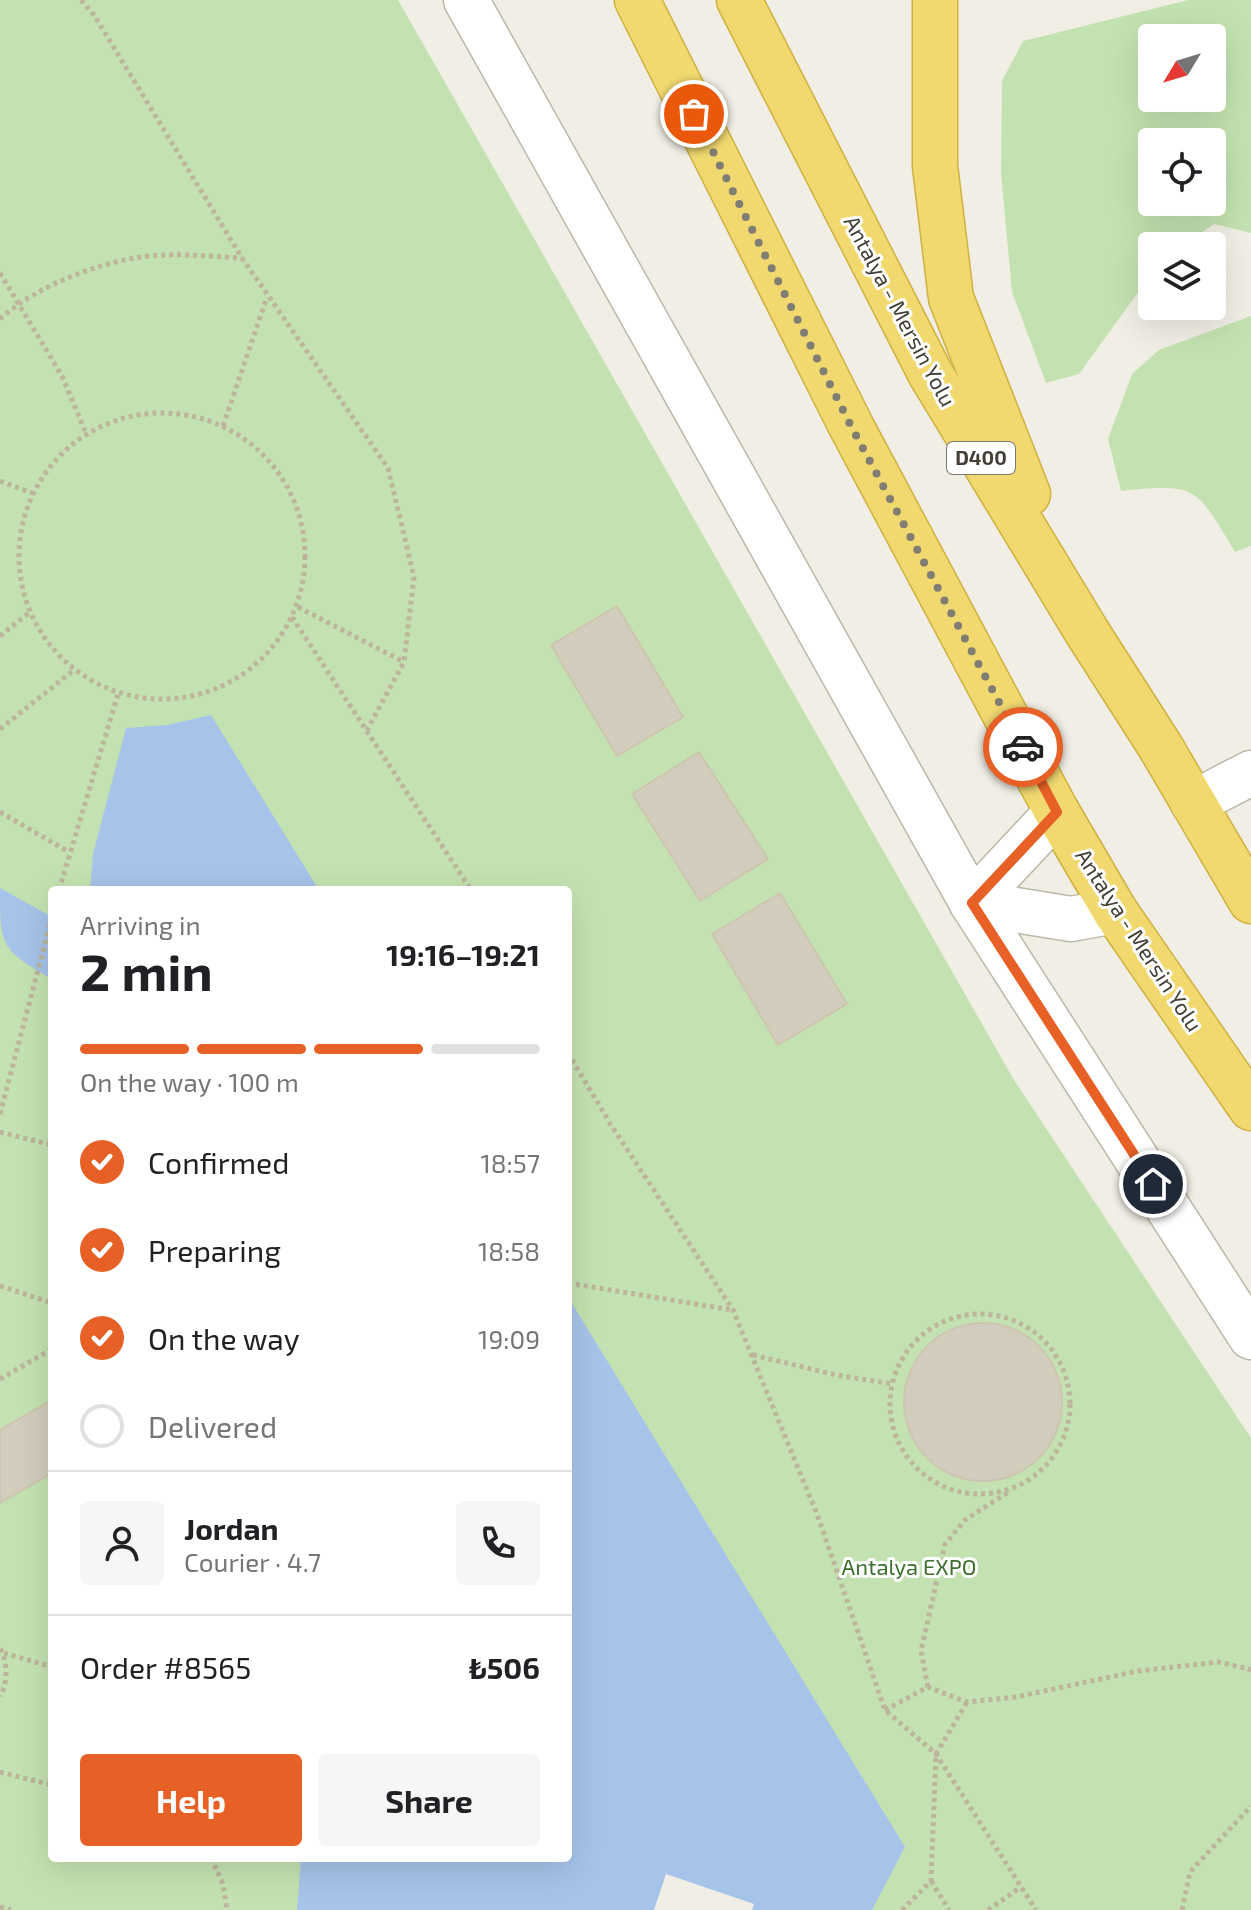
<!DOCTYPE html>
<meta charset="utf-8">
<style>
body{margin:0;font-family:"Exo 2",sans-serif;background:#f6f6f6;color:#202124;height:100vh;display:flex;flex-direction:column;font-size:30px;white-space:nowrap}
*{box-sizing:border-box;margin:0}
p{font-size:26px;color:#757577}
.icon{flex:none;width:44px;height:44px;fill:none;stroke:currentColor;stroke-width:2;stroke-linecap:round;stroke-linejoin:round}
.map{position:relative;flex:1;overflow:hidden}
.details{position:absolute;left:48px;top:886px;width:524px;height:976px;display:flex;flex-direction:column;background:#fff;border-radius:8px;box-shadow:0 8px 32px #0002}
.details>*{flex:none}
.needle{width:52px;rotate:232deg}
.controls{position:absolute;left:1138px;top:24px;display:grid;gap:16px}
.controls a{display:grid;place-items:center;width:88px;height:88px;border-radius:8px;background:#fff;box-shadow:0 8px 32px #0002;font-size:40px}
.pin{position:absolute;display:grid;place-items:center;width:68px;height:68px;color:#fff;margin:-34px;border:4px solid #fff;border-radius:50%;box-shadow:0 2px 8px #0007}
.courier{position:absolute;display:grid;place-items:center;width:80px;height:80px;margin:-40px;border:6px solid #e76025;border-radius:50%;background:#fff;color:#222;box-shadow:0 2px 10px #0007}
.head em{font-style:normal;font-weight:700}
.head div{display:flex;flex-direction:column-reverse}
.head{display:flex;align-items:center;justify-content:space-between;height:136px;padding:0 32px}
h1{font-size:52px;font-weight:700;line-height:60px}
.bar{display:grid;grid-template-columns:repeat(4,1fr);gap:12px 8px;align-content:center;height:96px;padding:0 32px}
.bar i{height:10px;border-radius:6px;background:#e0e0e0}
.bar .current{background:#e76025}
.bar p{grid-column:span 4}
.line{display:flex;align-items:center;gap:20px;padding:0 32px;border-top:2px solid #e0e0e0}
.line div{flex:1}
.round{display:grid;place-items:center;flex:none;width:84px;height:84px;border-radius:8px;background:#f6f6f6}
ol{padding:0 32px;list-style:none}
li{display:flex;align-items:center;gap:24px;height:88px}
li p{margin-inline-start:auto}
li .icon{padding:8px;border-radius:50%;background:#e76025;color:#fff;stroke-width:4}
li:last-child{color:#757577}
li i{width:44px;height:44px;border:4px solid #e0e0e0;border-radius:50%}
.cta{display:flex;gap:16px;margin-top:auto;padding:16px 32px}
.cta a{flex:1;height:92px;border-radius:8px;background:#e76025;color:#fff;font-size:32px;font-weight:700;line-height:92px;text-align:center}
.cta a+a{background:#f6f6f6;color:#202124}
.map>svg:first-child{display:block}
.green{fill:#c4e2b1;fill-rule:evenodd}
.water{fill:#a6c3e9}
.pier{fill:#f1efe5}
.building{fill:#d1ccbb;stroke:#ccc5af;stroke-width:2}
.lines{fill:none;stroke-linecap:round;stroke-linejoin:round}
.minor-casing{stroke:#bbb8a8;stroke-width:47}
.highway-casing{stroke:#cfb041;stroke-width:47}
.path{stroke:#bcb59b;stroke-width:5;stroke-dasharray:4 4;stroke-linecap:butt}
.minor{stroke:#fff;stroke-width:44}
.highway{stroke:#f1d970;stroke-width:44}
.done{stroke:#807d73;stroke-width:8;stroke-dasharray:0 14.4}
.route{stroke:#e76025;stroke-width:10}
.labels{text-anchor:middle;stroke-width:6;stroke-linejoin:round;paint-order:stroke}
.shield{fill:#fff;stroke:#7b7972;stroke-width:2}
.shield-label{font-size:20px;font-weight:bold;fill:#433f35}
.street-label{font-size:22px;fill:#433f35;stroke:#fff}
.park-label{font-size:22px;fill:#3d6f2e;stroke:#fff}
</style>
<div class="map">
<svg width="1251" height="1910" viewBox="0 0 1251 1910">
<rect width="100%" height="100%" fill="#f1efe5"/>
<!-- green -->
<g class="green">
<path d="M0,0h398l616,1080 237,358v472h-1251zM52,890h516v968h-516z"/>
<path d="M1188,0h63v233l-37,-9 -32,22h-30v27l-73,101 -33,9 -34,-91 -11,-119 1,-92 21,-40zM1152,38h60v60h-60zM1152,142h60v60h-60z"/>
<path d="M1251,316v230l-16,6c-39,-65 -37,-69 -114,-61l-13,-52 24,-65 27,-24z"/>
</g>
<!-- water -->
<g class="water">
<polygon points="211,715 319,890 90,890 93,854 126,728 167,725"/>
<path d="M0,888l52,29v62c-52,-29 -52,-34 -52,-91z"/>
<polygon points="568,1297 905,1847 872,1910 297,1910 301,1858 568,1858"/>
</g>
<!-- pier -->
<polygon class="pier" points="666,1874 754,1904 752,1910 654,1910"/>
<!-- building -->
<g class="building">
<polygon points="617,606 683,717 617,756 551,645"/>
<polygon points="699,752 768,859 700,901 632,794"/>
<polygon points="780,893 847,1004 778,1045 712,934"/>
<circle cx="983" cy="1402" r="79"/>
<polygon points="52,1400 52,1473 0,1503 0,1430"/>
</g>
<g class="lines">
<!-- minor casing -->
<g class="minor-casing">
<g id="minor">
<polyline points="466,0 972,903 1251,1337"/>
<polyline points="1193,803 1251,773"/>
<polyline points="972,903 1071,919 1115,911"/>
<polyline points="972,903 1057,812"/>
</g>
</g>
<!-- highway casing -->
<g class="highway-casing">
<g id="highway">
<polyline points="637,0 851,426 1057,812 1115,911 1251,1108"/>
<polyline points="739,0 930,373 1087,632 1160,746 1251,901"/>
<polyline points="935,0 935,166 951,298 1028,494"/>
</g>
</g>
<!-- path -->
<g class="path">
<polyline points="81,0 94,15 242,258 388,468 414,577 404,662 367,730"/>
<polyline points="0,273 62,376 86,433"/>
<path d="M0,319c38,-35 114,-64 167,-64 25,-1 50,2 75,3"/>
<circle cx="162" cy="556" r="143"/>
<polyline points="223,426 267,297"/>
<polyline points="0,481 32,493"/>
<polyline points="298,607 404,662"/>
<polyline points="292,617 471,890"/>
<polyline points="0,636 30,612"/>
<polyline points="0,729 74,670"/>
<polyline points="0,812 69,852"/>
<polyline points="59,890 118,694"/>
<polyline points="568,1053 611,1125 733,1310 817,1514 885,1710 936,1754 1036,1910"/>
<polyline points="0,1114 52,917"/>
<polyline points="0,1132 52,1145"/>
<polyline points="568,1283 732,1310"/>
<polyline points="0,1286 52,1303"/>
<circle cx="980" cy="1404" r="90"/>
<polyline points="753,1355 836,1375 893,1384"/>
<polyline points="0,1379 52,1349"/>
<path d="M0,1649c8,12 8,35 0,47"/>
<polyline points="4,1653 52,1667"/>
<polyline points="928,1687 921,1651 945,1544 965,1520 1010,1491"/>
<polyline points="885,1710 928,1687 967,1702 1016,1697 1138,1671 1219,1662 1249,1669 1251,1674"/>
<polyline points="0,1772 52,1785"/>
<polyline points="211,1858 223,1884 227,1910"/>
<polyline points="931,1881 949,1910"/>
<polyline points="0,1907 11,1910"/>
<polyline points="902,1910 931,1881 936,1754 967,1702"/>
<polyline points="988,1910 1021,1887"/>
<polyline points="1182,1910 1190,1872 1251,1806"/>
</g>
<!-- minor -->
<use href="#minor" class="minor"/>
<!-- highway -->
<use href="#highway" class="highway"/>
</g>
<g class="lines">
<!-- done -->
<polyline class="done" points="694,114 851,426 1023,747"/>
<!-- route -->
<polyline class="route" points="1023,747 1057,812 972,903 1153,1184"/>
</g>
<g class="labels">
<!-- shield labels -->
<rect class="shield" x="947" y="442" width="68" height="32" rx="6"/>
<g class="shield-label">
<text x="981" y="465">D400</text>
</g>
<!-- street labels -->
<g class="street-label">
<text transform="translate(900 311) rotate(62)" y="8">Antalya - Mersin Yolu</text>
<text transform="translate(1139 940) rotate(57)" y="8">Antalya - Mersin Yolu</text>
</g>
<!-- park labels -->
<g class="park-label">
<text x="909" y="1575">Antalya EXPO</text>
</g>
</g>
</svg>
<div class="controls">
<a><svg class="needle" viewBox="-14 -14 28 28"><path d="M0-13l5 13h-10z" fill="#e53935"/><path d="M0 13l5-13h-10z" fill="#757577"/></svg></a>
<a><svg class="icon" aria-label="locate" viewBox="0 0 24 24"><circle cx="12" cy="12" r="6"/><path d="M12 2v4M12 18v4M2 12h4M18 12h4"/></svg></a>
<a><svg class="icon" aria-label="layers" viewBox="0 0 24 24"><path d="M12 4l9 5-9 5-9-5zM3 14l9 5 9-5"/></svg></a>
</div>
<div class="pin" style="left:694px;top:114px;background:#ea580c"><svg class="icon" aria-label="bag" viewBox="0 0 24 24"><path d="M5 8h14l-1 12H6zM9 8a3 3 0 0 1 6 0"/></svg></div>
<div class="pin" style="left:1153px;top:1184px;background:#1f2937"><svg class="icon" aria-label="home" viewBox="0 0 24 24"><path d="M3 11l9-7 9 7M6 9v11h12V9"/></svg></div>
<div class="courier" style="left:1023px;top:747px"><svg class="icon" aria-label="car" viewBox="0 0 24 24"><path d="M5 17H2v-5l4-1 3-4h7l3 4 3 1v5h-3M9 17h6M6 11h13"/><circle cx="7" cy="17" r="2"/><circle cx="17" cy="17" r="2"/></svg></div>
<section class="details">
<div class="head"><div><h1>2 min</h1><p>Arriving in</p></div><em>19:16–19:21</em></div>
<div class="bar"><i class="current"></i><i class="current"></i><i class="current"></i><i></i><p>On the way · 100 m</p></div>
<ol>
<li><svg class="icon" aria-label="check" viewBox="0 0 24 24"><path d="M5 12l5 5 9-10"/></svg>Confirmed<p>18:57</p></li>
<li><svg class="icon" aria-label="check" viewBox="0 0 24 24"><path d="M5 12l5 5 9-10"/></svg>Preparing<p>18:58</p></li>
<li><svg class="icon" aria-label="check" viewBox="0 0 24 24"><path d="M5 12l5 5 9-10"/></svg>On the way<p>19:09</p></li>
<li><i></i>Delivered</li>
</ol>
<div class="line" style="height:144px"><a class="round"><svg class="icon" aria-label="person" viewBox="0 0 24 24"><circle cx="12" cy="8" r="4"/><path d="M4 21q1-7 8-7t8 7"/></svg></a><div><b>Jordan</b><p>Courier · 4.7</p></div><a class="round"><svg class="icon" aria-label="phone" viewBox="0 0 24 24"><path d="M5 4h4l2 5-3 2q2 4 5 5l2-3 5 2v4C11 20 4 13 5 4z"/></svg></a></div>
<div class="line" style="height:104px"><div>Order #8565</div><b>₺506</b></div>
<div class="cta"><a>Help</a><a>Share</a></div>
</section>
</div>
